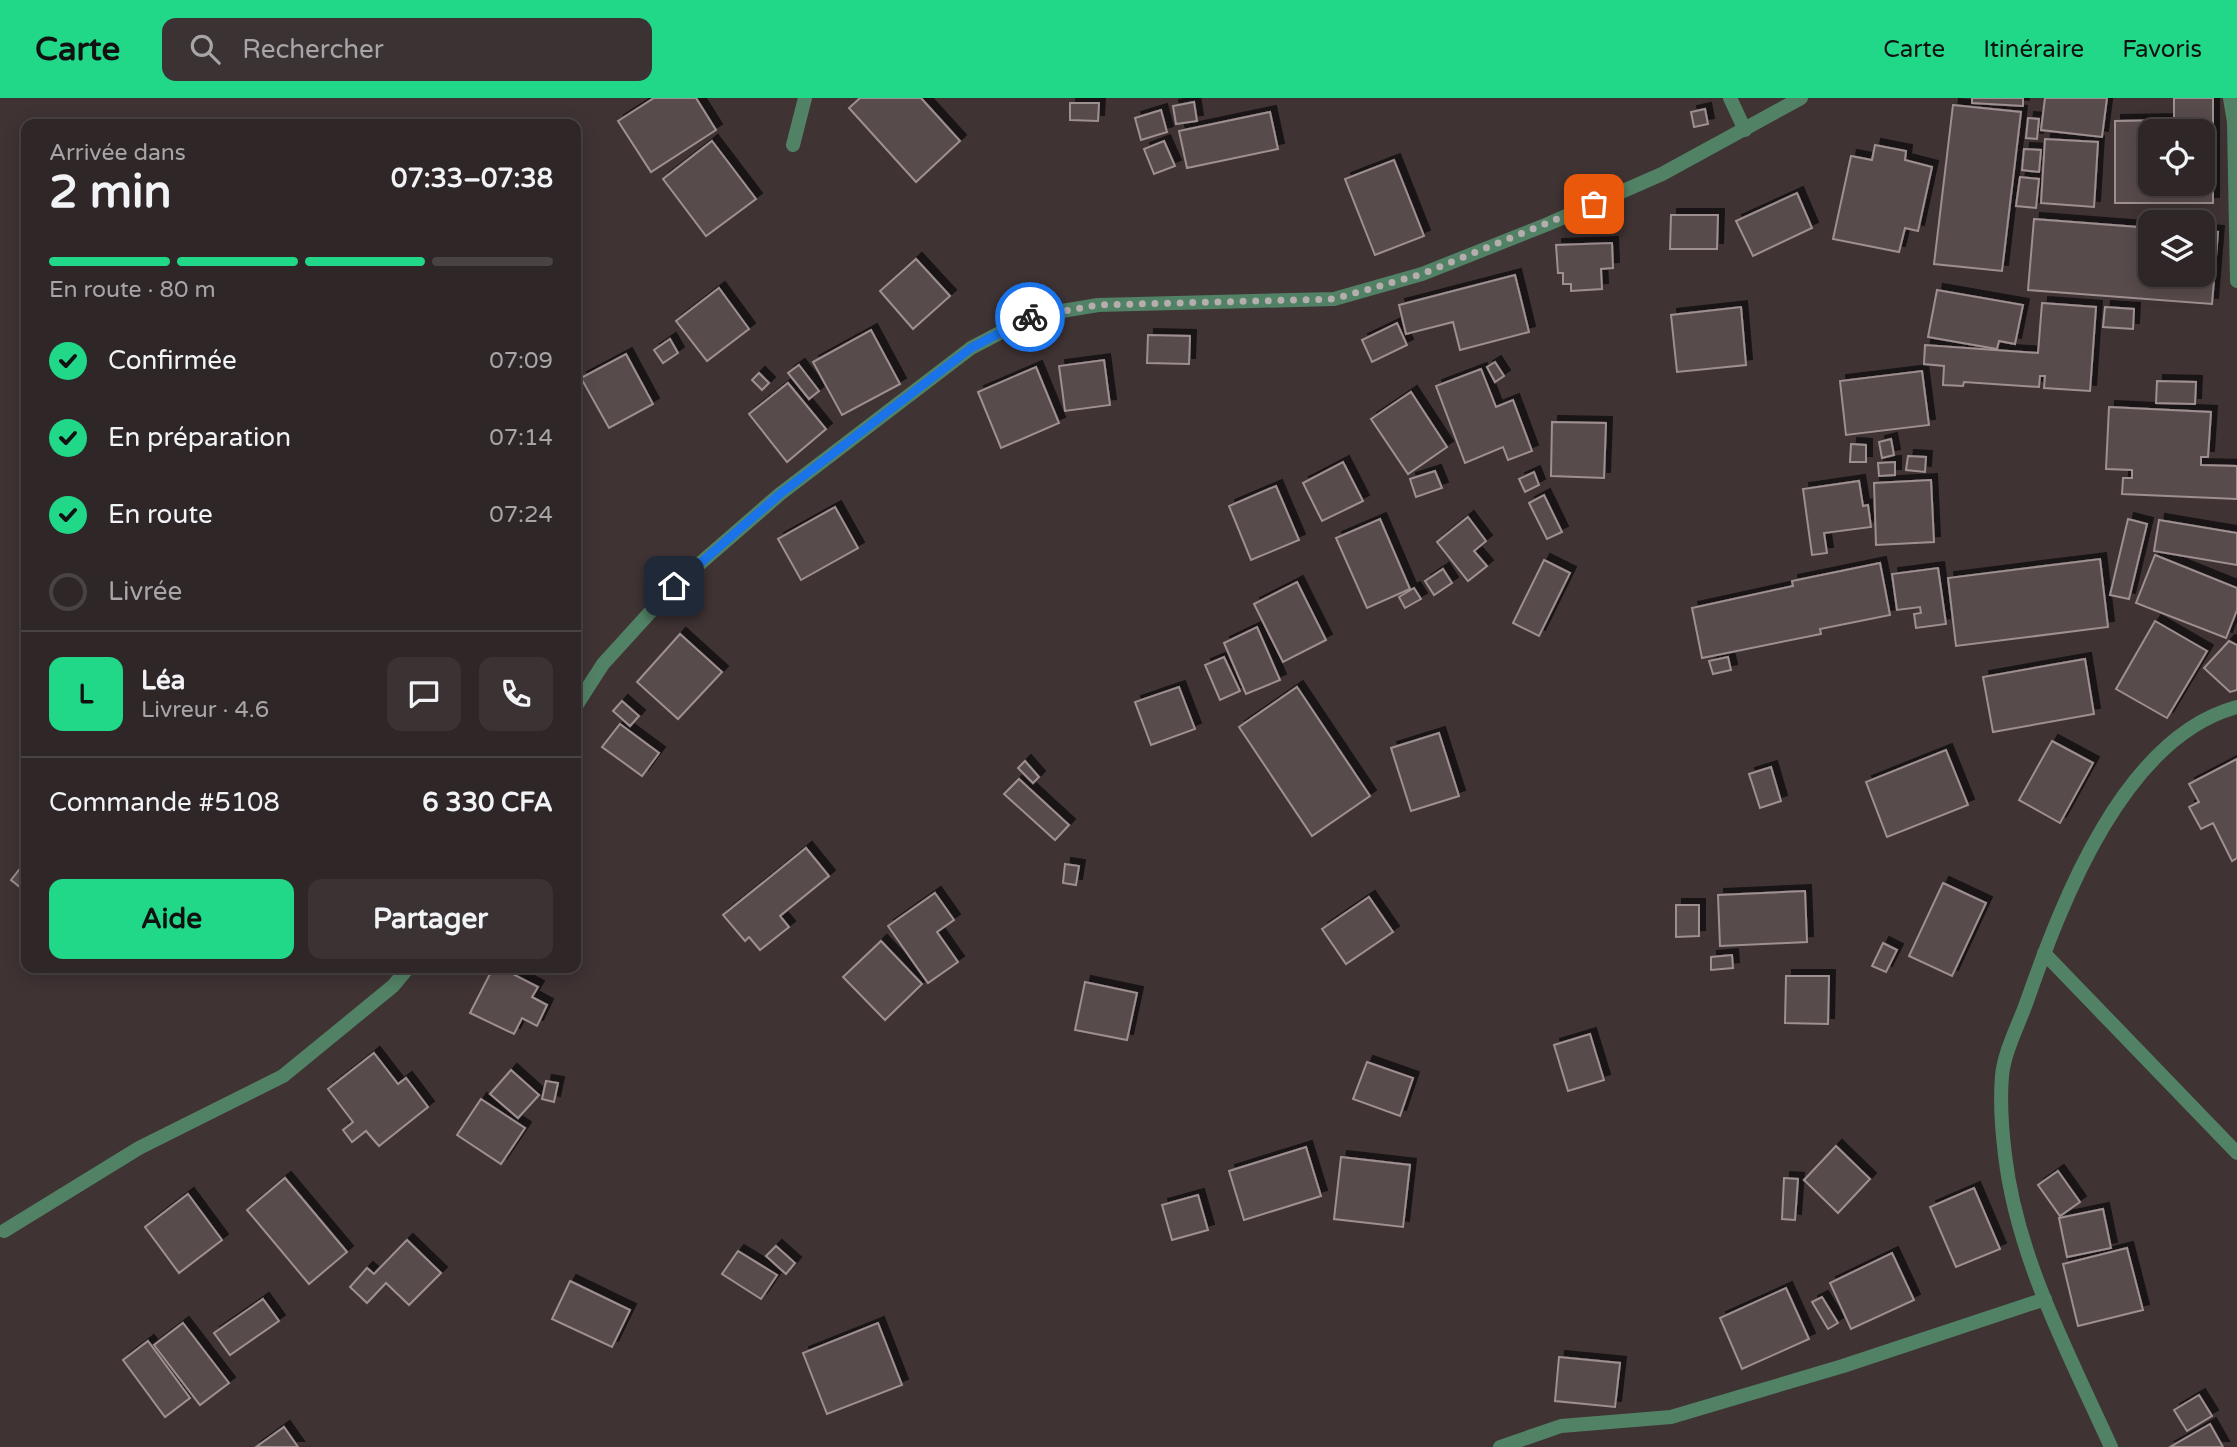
<!DOCTYPE html>
<html lang="fr">
<meta charset="utf-8">
<style>
body{margin:0;font-family:"Varela Round",sans-serif;background:#3b3233;color:#f1f3f6;height:100vh;display:flex;flex-direction:column;font-size:26px;white-space:nowrap}
*{box-sizing:border-box;margin:0}
p{font-size:23px;color:#a7a5a7}
.icon{flex:none;width:38px;height:38px;fill:none;stroke:currentColor;stroke-width:2;stroke-linecap:round;stroke-linejoin:round}
.map{position:relative;flex:1;overflow:hidden}
.drawer{position:absolute;left:21px;top:21px;width:560px;height:854px;display:flex;flex-direction:column;background:#2f2627;border-radius:14px;box-shadow:0 4px 18px #0003,0 0 0 2px #4a4344}
.drawer>*{flex:none}
.fabs{position:absolute;left:2138px;top:21px;display:grid;gap:14px}
.fabs a{display:grid;place-items:center;width:77px;height:77px;border-radius:14px;background:#2f2627;box-shadow:0 4px 18px #0003,0 0 0 2px #4a4344;font-size:35px}
.pin{position:absolute;display:grid;place-items:center;width:60px;height:60px;color:#fff;margin:-30px;border-radius:14px;box-shadow:0 4px 10px #0006}
.courier{position:absolute;display:grid;place-items:center;width:70px;height:70px;margin:-35px;border:5px solid #1a73e8;border-radius:50%;background:#fff;color:#222;box-shadow:0 2px 9px #0007}
.overview em{font-style:normal;font-weight:700}
.overview div{display:flex;flex-direction:column-reverse}
.overview{display:flex;align-items:center;justify-content:space-between;height:119px;padding:0 28px}
h1{font-size:46px;font-weight:700;line-height:52px}
.bar{display:grid;grid-template-columns:repeat(4,1fr);gap:10px 7px;align-content:center;height:84px;padding:0 28px}
.bar i{height:9px;border-radius:5px;background:#4a4344}
.bar .active{background:#20d887}
.bar p{grid-column:span 4}
.line{display:flex;align-items:center;gap:18px;padding:0 28px;border-top:2px solid #4a4344}
.line div{flex:1}
.round{display:grid;place-items:center;flex:none;width:74px;height:74px;border-radius:14px;background:#3b3233}
ol{padding:0 28px;list-style:none}
li{display:flex;align-items:center;gap:21px;height:77px}
li p{margin-inline-start:auto}
li .icon{padding:7px;border-radius:50%;background:#20d887;color:#111;stroke-width:4}
li:last-child{color:#a7a5a7}
li i{width:38px;height:38px;border:4px solid #4a4344;border-radius:50%}
.cta{display:flex;gap:14px;margin-top:auto;padding:14px 28px}
.cta a{flex:1;height:80px;border-radius:14px;background:#20d887;color:#111;font-size:28px;font-weight:700;line-height:80px;text-align:center}
.cta a+a{background:#3b3233;color:#f1f3f6}
header{display:flex;align-items:center;gap:42px;box-sizing:border-box;height:98px;padding:0 35px;background:#20d887;color:#111}
header strong{font-size:33px}
nav{display:flex;gap:38px;margin-inline-start:auto;font-size:24px}
.search{width:490px;height:63px;background:#3b3233;display:flex;align-items:center;gap:18px;box-sizing:border-box;padding:0 24px;border-radius:14px;color:#a7a5a7;font-size:26px}
.map>svg:first-child{display:block}
.building{fill:#584b4c;stroke:#9e8f90;stroke-width:2;fill-rule:evenodd;filter:url(#shadow)}
.lines{fill:none;stroke-linecap:round;stroke-linejoin:round}
.street{stroke:#528265;stroke-width:14}
.done{stroke:#b6adae;stroke-width:7;stroke-dasharray:0 12.6}
.route{stroke:#1a73e8;stroke-width:9}
</style>
<header>
<strong>Carte</strong>
<div class="search"><svg class="icon" aria-label="search" viewBox="0 0 24 24"><circle cx="10" cy="10" r="6"/><path d="M15 15l6 6"/></svg>Rechercher</div>
<nav><a>Carte</a><a>Itinéraire</a><a>Favoris</a></nav>
</header>
<div class="map">
<svg width="2237" height="1349" viewBox="0 0 2237 1349">
<defs>
<filter id="shadow"><feDropShadow dx="6" dy="-6" stdDeviation="0" flood-color="#0009"/></filter>
</defs>
<rect width="100%" height="100%" fill="#3f3334"/>
<!-- building -->
<g class="building">
<polygon points="654,0 696,0 716,32 651,74 618,23"/>
<polygon points="860,0 921,0 960,43 916,84 849,10"/>
<polygon points="1972,0 2023,0 2023,8 1972,5"/>
<polygon points="2045,0 2107,0 2102,39 2041,32"/>
<path d="M2174,0h39v105h-98v-82l59,-1zM2151,33h52v53h-52z"/>
<polygon points="1194,4 1197,23 1176,26 1173,8"/>
<polygon points="1070,5 1099,5 1098,23 1070,22"/>
<polygon points="1953,7 2021,14 2002,173 1934,166"/>
<polygon points="1705,11 1708,26 1694,29 1691,14"/>
<polygon points="1161,12 1167,34 1141,42 1135,20"/>
<polygon points="1270,14 1278,51 1187,70 1179,33"/>
<polygon points="2028,20 2039,21 2037,41 2026,40"/>
<polygon points="2045,41 2098,44 2094,109 2041,105"/>
<polygon points="712,43 756,101 706,138 663,81"/>
<polygon points="1164,43 1175,68 1154,76 1144,51"/>
<polygon points="1875,47 1906,53 1905,62 1932,69 1918,133 1905,130 1899,154 1833,141 1851,58 1872,62"/>
<polygon points="2024,51 2041,52 2039,74 2022,72"/>
<polygon points="1394,62 1424,138 1375,157 1345,81"/>
<polygon points="2020,79 2039,81 2036,110 2016,108"/>
<polygon points="1797,95 1812,130 1753,158 1736,123"/>
<polygon points="1671,117 1718,117 1717,151 1670,151"/>
<polygon points="2034,121 2151,130 2151,177 2203,177 2203,133 2218,134 2212,206 2028,192"/>
<polygon points="1612,145 1613,170 1601,171 1602,191 1571,193 1571,186 1563,186 1563,175 1558,175 1556,147"/>
<polygon points="916,161 950,198 913,231 880,193"/>
<polygon points="1515,177 1529,234 1460,252 1453,224 1406,236 1399,207"/>
<polygon points="719,190 749,231 707,263 676,223"/>
<polygon points="1937,192 2023,207 2015,246 1999,243 1997,251 1928,239"/>
<polygon points="2042,205 2096,209 2090,293 2044,290 2045,278 2040,278 2039,289 1964,284 1963,288 1943,287 1944,268 1924,266 1925,247 2038,255"/>
<polygon points="1741,209 1746,267 1677,274 1671,217"/>
<polygon points="2105,209 2134,211 2133,231 2103,229"/>
<polygon points="1397,225 1407,247 1372,264 1362,242"/>
<polygon points="871,232 900,286 842,317 813,264"/>
<polygon points="1148,237 1190,238 1189,266 1147,265"/>
<polygon points="670,241 678,255 663,265 654,252"/>
<polygon points="626,256 653,306 609,330 581,280"/>
<polygon points="1104,262 1110,307 1065,313 1059,268"/>
<polygon points="1495,264 1504,278 1495,284 1487,269"/>
<polygon points="799,267 819,293 809,301 788,275"/>
<polygon points="1036,269 1059,325 1001,350 978,294"/>
<polygon points="1481,271 1496,309 1513,302 1532,353 1508,362 1503,349 1465,365 1436,288"/>
<polygon points="1922,273 1929,327 1846,337 1840,283"/>
<polygon points="759,275 769,285 762,292 752,282"/>
<polygon points="2157,283 2196,284 2195,306 2156,305"/>
<polygon points="788,285 826,331 787,364 749,316"/>
<polygon points="1411,294 1447,349 1408,376 1371,321"/>
<polygon points="2109,309 2211,314 2208,359 2201,359 2201,367 2237,368 2237,401 2122,396 2123,380 2132,380 2132,372 2106,371"/>
<polygon points="1552,324 1606,325 1604,380 1551,378"/>
<polygon points="1891,341 1894,357 1882,360 1879,344"/>
<polygon points="1851,346 1866,347 1866,364 1850,364"/>
<polygon points="1908,358 1926,359 1925,374 1906,372"/>
<polygon points="1343,364 1363,403 1322,423 1303,385"/>
<polygon points="1895,364 1895,377 1879,378 1878,365"/>
<polygon points="1435,373 1442,390 1416,399 1410,381"/>
<polygon points="1534,374 1539,387 1525,394 1519,381"/>
<polygon points="1931,382 1934,444 1876,447 1874,385"/>
<polygon points="1859,383 1863,408 1868,407 1871,429 1824,435 1827,455 1812,457 1803,391"/>
<polygon points="1276,388 1299,442 1251,462 1229,408"/>
<polygon points="1544,397 1562,434 1547,441 1529,405"/>
<polygon points="835,409 858,450 801,482 778,441"/>
<polygon points="1468,419 1486,443 1474,453 1487,468 1468,483 1437,444"/>
<polygon points="1380,421 1410,491 1367,510 1336,440"/>
<polygon points="2128,421 2147,426 2129,501 2110,497"/>
<polygon points="2159,422 2237,435 2237,467 2154,453"/>
<polygon points="2155,457 2237,490 2237,512 2226,540 2136,505"/>
<polygon points="2100,461 2108,529 1956,548 1948,480"/>
<polygon points="1544,462 1570,475 1539,538 1513,525"/>
<polygon points="1880,465 1890,517 1820,531 1821,536 1702,560 1692,510 1793,488 1792,483"/>
<polygon points="1938,470 1946,526 1916,530 1914,516 1921,515 1920,509 1897,512 1892,476"/>
<polygon points="1443,471 1452,485 1434,497 1425,483"/>
<polygon points="1297,484 1326,542 1283,564 1254,506"/>
<polygon points="1414,490 1421,501 1405,510 1399,499"/>
<polygon points="2155,523 2207,553 2167,620 2116,591"/>
<polygon points="1257,529 1280,582 1246,596 1224,545"/>
<polygon points="680,536 722,574 678,621 637,584"/>
<polygon points="2229,543 2237,547 2237,592 2230,594 2204,570"/>
<polygon points="1224,559 1240,593 1220,602 1205,567"/>
<polygon points="1728,559 1731,572 1713,576 1709,563"/>
<polygon points="2085,561 2094,616 1993,634 1983,579"/>
<polygon points="1179,589 1195,631 1151,647 1135,604"/>
<polygon points="1297,589 1370,698 1312,738 1239,629"/>
<polygon points="622,603 639,618 630,628 613,613"/>
<polygon points="620,626 659,655 642,678 602,649"/>
<polygon points="1439,635 1459,698 1411,713 1391,650"/>
<polygon points="2052,643 2093,665 2060,725 2019,702"/>
<polygon points="1946,652 1968,707 1887,739 1866,684"/>
<polygon points="2237,661 2237,760 2232,763 2213,725 2201,731 2189,709 2199,704 2189,686"/>
<polygon points="1025,663 1039,679 1033,685 1018,670"/>
<polygon points="1771,669 1781,703 1760,710 1749,676"/>
<polygon points="1019,681 1069,727 1055,742 1004,696"/>
<polygon points="806,750 829,778 780,818 789,829 760,852 749,839 745,843 723,817"/>
<polygon points="26,763 26,794 11,782"/>
<polygon points="1065,766 1079,768 1076,787 1063,785"/>
<polygon points="1943,785 1986,805 1952,878 1909,858"/>
<polygon points="1805,793 1807,844 1720,848 1718,797"/>
<polygon points="935,795 954,822 937,834 958,864 928,885 888,828"/>
<polygon points="1369,799 1393,834 1346,866 1322,831"/>
<polygon points="1676,807 1699,807 1699,838 1676,839"/>
<polygon points="881,843 922,886 885,922 843,879"/>
<polygon points="1883,845 1897,852 1886,874 1872,868"/>
<polygon points="1732,857 1733,870 1711,872 1711,859"/>
<polygon points="493,870 501,870 538,889 532,899 547,907 537,928 522,920 514,936 470,915"/>
<polygon points="1786,878 1829,878 1828,926 1785,925"/>
<polygon points="1085,884 1137,895 1127,942 1075,932"/>
<polygon points="1590,936 1604,982 1568,993 1554,947"/>
<polygon points="374,955 398,986 406,980 428,1009 379,1048 366,1033 352,1044 343,1032 353,1024 328,991"/>
<polygon points="1367,964 1413,980 1400,1018 1353,1001"/>
<polygon points="511,972 539,997 518,1020 490,996"/>
<polygon points="546,983 558,985 554,1004 542,1001"/>
<polygon points="481,1001 525,1030 501,1066 457,1037"/>
<polygon points="1836,1048 1870,1081 1838,1115 1804,1082"/>
<polygon points="1306,1049 1321,1098 1244,1122 1229,1073"/>
<polygon points="1341,1059 1410,1067 1403,1129 1334,1121"/>
<polygon points="2058,1073 2080,1104 2060,1118 2038,1087"/>
<polygon points="285,1080 347,1154 309,1186 247,1112"/>
<polygon points="1784,1080 1798,1081 1795,1122 1782,1121"/>
<polygon points="1974,1090 2000,1151 1956,1169 1930,1109"/>
<polygon points="188,1096 222,1142 179,1175 145,1129"/>
<polygon points="1198,1097 1208,1132 1172,1142 1162,1107"/>
<polygon points="2103,1111 2111,1150 2067,1159 2059,1120"/>
<polygon points="407,1142 441,1175 409,1207 386,1185 367,1205 350,1189 367,1170 374,1176"/>
<polygon points="776,1148 795,1165 786,1176 766,1158"/>
<polygon points="2127,1150 2143,1212 2078,1228 2063,1166"/>
<polygon points="738,1153 777,1177 761,1201 722,1176"/>
<polygon points="1892,1155 1914,1202 1851,1231 1830,1185"/>
<polygon points="570,1183 630,1212 612,1249 552,1221"/>
<polygon points="1786,1190 1809,1241 1742,1271 1720,1220"/>
<polygon points="1822,1199 1838,1225 1828,1231 1812,1204"/>
<polygon points="263,1201 279,1223 230,1257 214,1235"/>
<polygon points="183,1225 229,1285 200,1307 154,1247"/>
<polygon points="878,1225 902,1287 827,1316 803,1255"/>
<polygon points="148,1243 190,1300 165,1319 123,1262"/>
<polygon points="1559,1259 1620,1265 1615,1309 1555,1303"/>
<polygon points="2199,1297 2212,1318 2187,1333 2174,1312"/>
<polygon points="2210,1326 2223,1349 2170,1349"/>
<polygon points="284,1329 298,1349 256,1349"/>
</g>
<g class="lines">
<!-- street -->
<g class="street">
<polyline points="1730,0 1745,32"/>
<polyline points="2230,0 2234,24 2237,183"/>
<polyline points="793,47 805,0"/>
<polyline points="576,608 603,566 674,488 780,396 971,250 1032,218 1098,207 1334,201 1422,176 1548,126 1662,76 1801,0"/>
<polyline points="2044,855 2237,1055"/>
<polyline points="4,1133 139,1050 283,978 393,888 408,870"/>
<polyline points="1500,1349 1561,1328 1671,1319 1843,1268 2045,1201"/>
<path d="M2111,1349c-42,-93 -94,-189 -106,-292 -3,-24 -5,-55 -3,-79 2,-24 17,-52 25,-75 35,-100 97,-264 210,-294"/>
</g>
</g>
<g class="lines">
<!-- done -->
<polyline class="done" points="1030,219 1098,207 1334,201 1422,176 1594,106"/>
<!-- route -->
<polyline class="route" points="674,488 780,396 971,250 1030,219"/>
</g>
</svg>
<div class="fabs">
<a><svg class="icon" aria-label="locate" viewBox="0 0 24 24"><circle cx="12" cy="12" r="6"/><path d="M12 2v4M12 18v4M2 12h4M18 12h4"/></svg></a>
<a><svg class="icon" aria-label="layers" viewBox="0 0 24 24"><path d="M12 4l9 5-9 5-9-5zM3 14l9 5 9-5"/></svg></a>
</div>
<div class="pin" style="left:1594px;top:106px;background:#ea580c"><svg class="icon" aria-label="bag" viewBox="0 0 24 24"><path d="M5 8h14l-1 12H6zM9 8a3 3 0 0 1 6 0"/></svg></div>
<div class="pin" style="left:674px;top:488px;background:#1f2937"><svg class="icon" aria-label="home" viewBox="0 0 24 24"><path d="M3 11l9-7 9 7M6 9v11h12V9"/></svg></div>
<div class="courier" style="left:1030px;top:219px"><svg class="icon" aria-label="bike" viewBox="0 0 24 24"><circle cx="6" cy="16" r="4"/><circle cx="18" cy="16" r="4"/><path d="M6 16l4-8h5l3 8M10 8l3 8H6M13 5h3"/></svg></div>
<section class="drawer">
<div class="overview"><div><h1>2 min</h1><p>Arrivée dans</p></div><em>07:33–07:38</em></div>
<div class="bar"><i class="active"></i><i class="active"></i><i class="active"></i><i></i><p>En route · 80 m</p></div>
<ol>
<li><svg class="icon" aria-label="check" viewBox="0 0 24 24"><path d="M5 12l5 5 9-10"/></svg>Confirmée<p>07:09</p></li>
<li><svg class="icon" aria-label="check" viewBox="0 0 24 24"><path d="M5 12l5 5 9-10"/></svg>En préparation<p>07:14</p></li>
<li><svg class="icon" aria-label="check" viewBox="0 0 24 24"><path d="M5 12l5 5 9-10"/></svg>En route<p>07:24</p></li>
<li><i></i>Livrée</li>
</ol>
<div class="line" style="height:126px"><b class="round" style="background:#20d887;color:#111">L</b><div><b>Léa</b><p>Livreur · 4.6</p></div><a class="round"><svg class="icon" aria-label="chat" viewBox="0 0 24 24"><path d="M4 5h16v11H9l-5 4z"/></svg></a><a class="round"><svg class="icon" aria-label="phone" viewBox="0 0 24 24"><path d="M5 4h4l2 5-3 2q2 4 5 5l2-3 5 2v4C11 20 4 13 5 4z"/></svg></a></div>
<div class="line" style="height:91px"><div>Commande #5108</div><b>6 330 CFA</b></div>
<div class="cta"><a>Aide</a><a>Partager</a></div>
</section>
</div>
